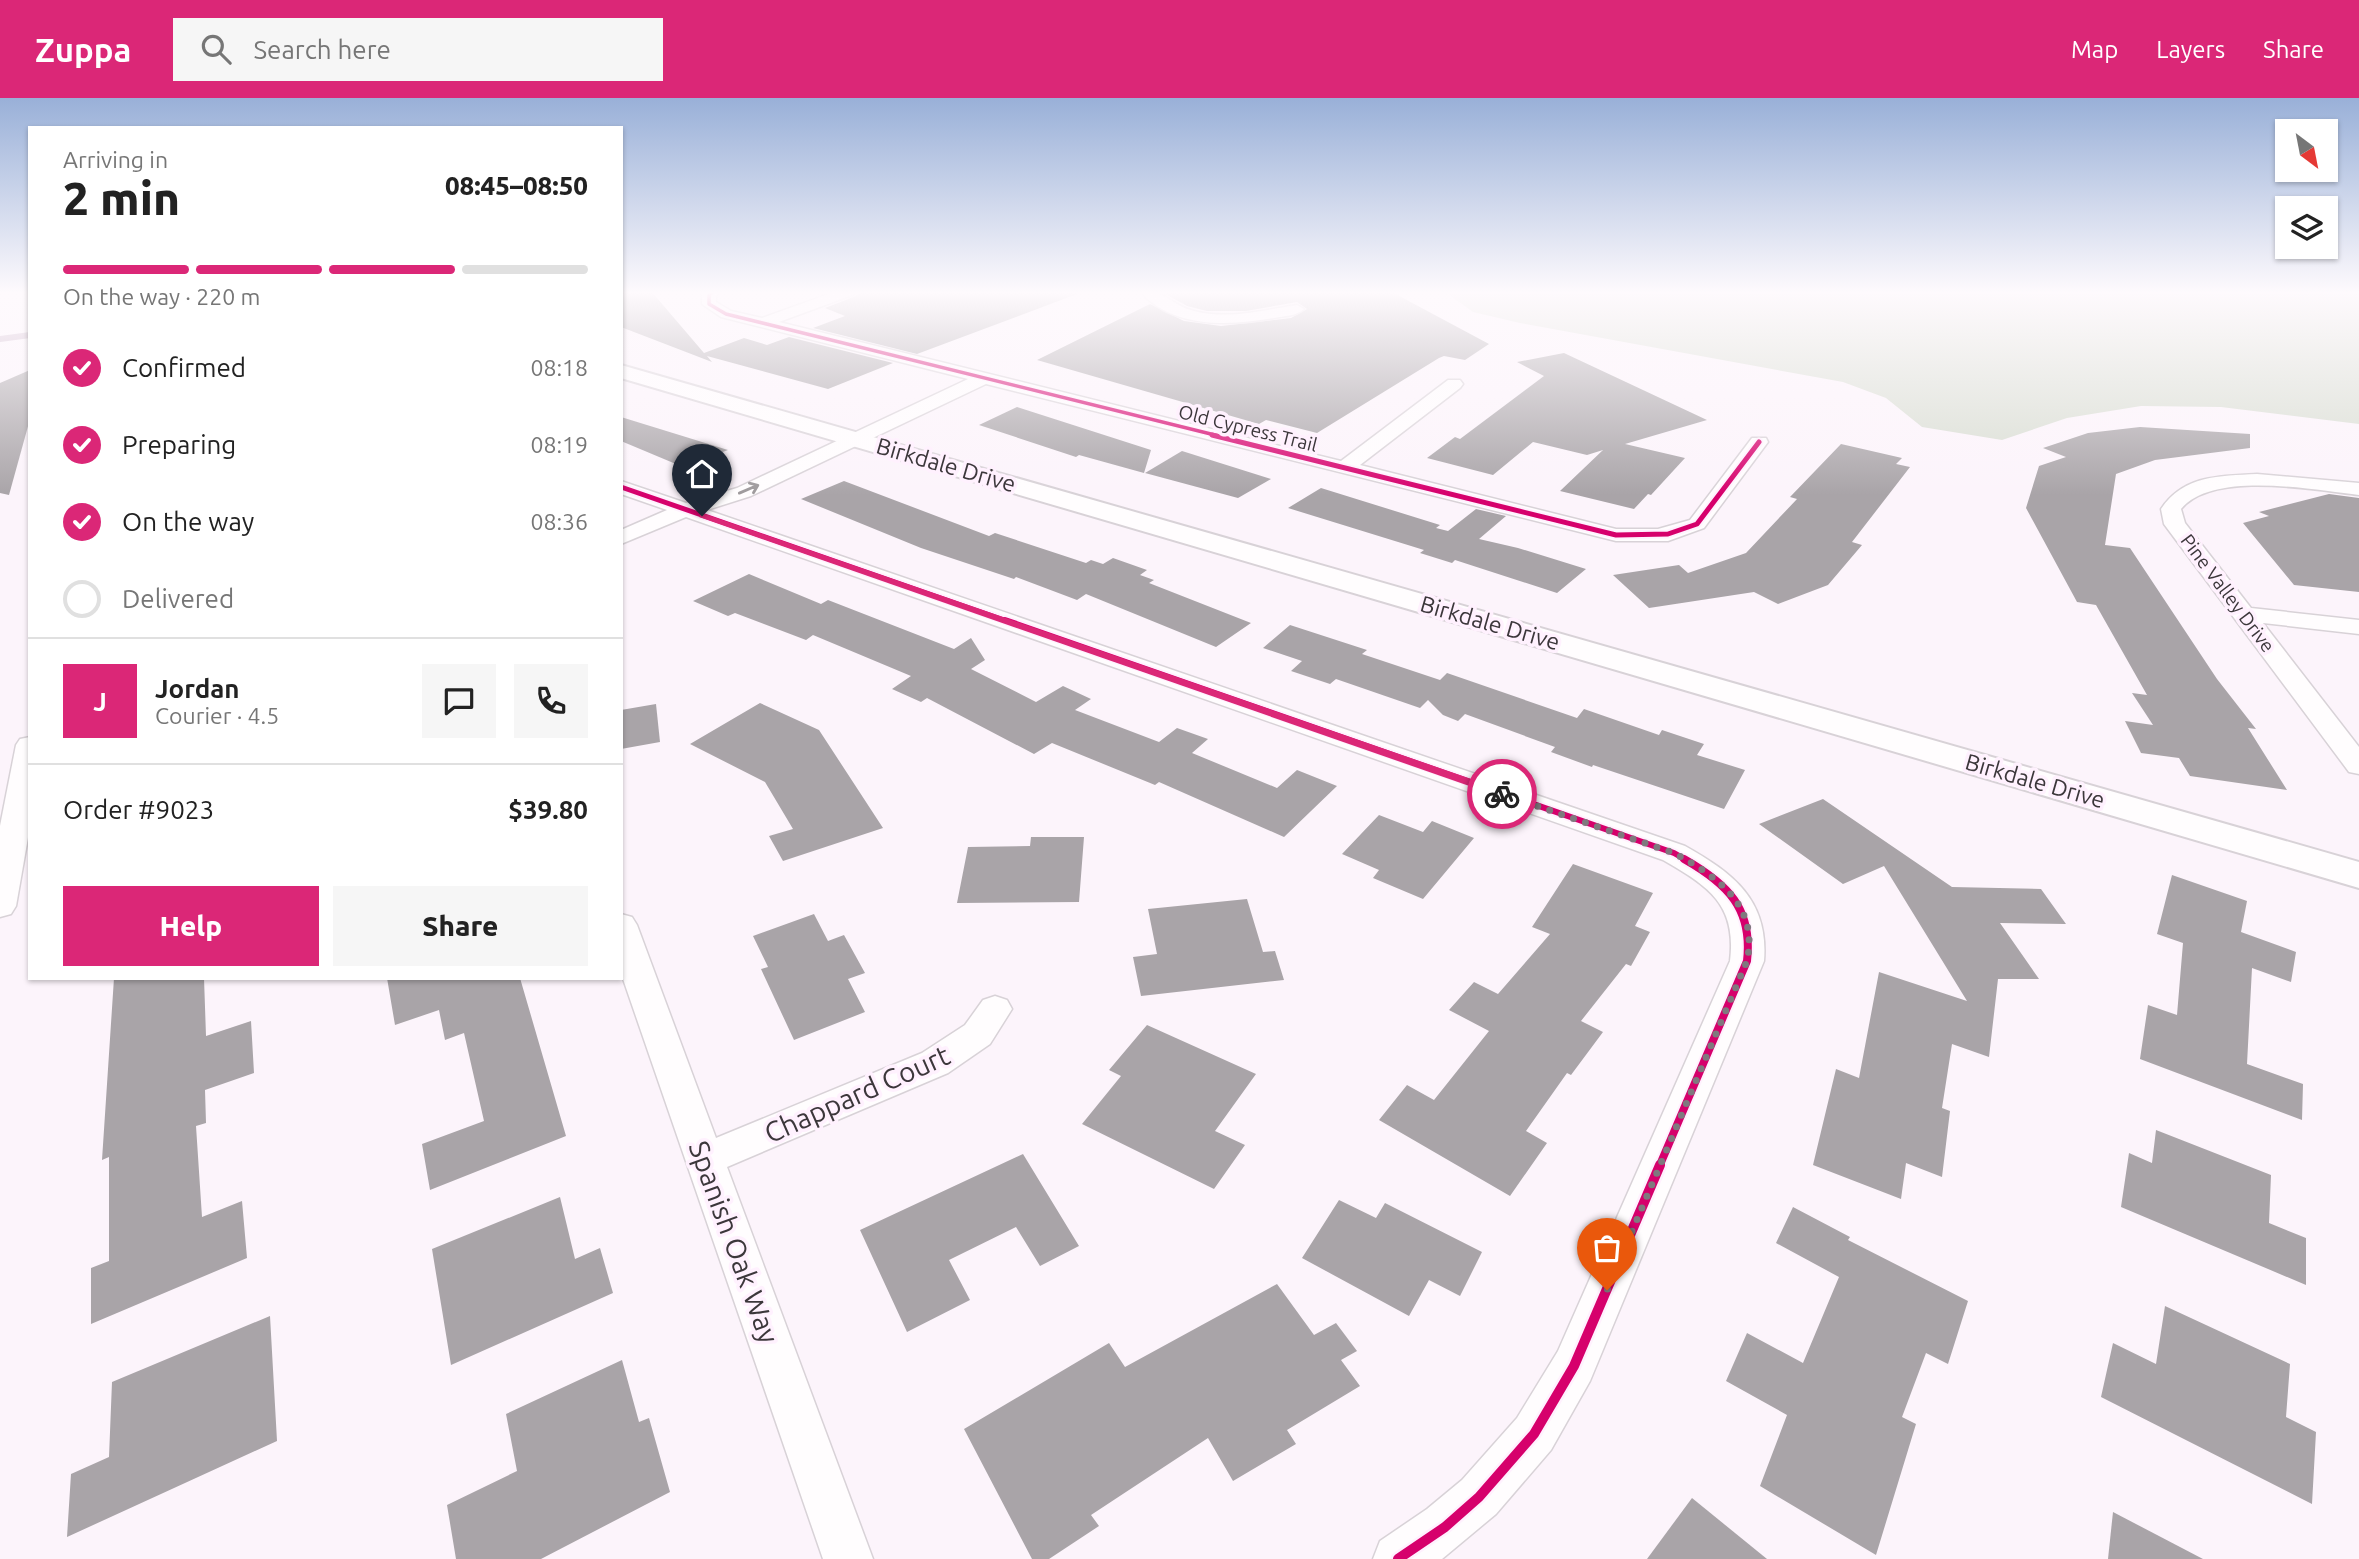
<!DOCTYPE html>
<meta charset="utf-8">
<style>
body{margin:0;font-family:Ubuntu,sans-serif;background:#f6f6f6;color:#222;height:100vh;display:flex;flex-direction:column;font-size:26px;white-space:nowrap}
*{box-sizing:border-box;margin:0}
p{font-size:23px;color:#767676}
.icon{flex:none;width:38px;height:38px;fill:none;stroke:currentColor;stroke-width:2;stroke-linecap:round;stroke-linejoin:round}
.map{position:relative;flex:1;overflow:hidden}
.drawer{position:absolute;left:28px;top:28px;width:595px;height:854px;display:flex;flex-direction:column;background:#fff;border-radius:0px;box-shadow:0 2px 5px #0004}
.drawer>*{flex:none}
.needle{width:46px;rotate:148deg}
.fabs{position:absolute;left:2275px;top:21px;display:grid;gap:14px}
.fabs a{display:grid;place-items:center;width:63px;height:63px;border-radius:0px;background:#fff;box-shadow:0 2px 5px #0004;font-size:35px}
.pin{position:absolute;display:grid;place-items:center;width:60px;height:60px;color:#fff;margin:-72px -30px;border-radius:50% 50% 50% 0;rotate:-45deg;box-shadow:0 0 7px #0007}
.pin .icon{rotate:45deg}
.courier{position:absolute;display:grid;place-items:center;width:70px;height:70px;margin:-35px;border:5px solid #db2777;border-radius:50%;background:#fff;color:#222;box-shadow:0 2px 9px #0007}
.summary em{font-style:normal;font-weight:800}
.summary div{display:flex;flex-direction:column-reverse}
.summary{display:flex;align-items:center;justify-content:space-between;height:119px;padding:0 35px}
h1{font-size:46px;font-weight:800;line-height:52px}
.bar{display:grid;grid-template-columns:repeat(4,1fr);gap:10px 7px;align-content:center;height:84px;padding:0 35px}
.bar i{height:9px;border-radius:5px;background:#e0e0e0}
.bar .current{background:#db2777}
.bar p{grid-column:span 4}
.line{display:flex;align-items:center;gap:18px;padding:0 35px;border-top:2px solid #e0e0e0}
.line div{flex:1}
.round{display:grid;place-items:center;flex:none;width:74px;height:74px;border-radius:0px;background:#f6f6f6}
ol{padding:0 35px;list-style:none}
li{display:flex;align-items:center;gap:21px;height:77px}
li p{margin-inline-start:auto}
li .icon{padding:7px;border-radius:50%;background:#db2777;color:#fff;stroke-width:4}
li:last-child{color:#767676}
li i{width:38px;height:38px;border:4px solid #e0e0e0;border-radius:50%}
.primary-button{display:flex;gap:14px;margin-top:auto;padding:14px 35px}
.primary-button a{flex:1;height:80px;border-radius:0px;background:#db2777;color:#fff;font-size:28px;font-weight:800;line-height:80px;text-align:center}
.primary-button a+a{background:#f6f6f6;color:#222}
header{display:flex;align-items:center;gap:42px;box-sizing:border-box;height:98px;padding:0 35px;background:#db2777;color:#fff}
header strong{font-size:33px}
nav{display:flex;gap:38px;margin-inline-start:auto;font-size:24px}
.search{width:490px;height:63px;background:#f6f6f6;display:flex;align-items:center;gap:18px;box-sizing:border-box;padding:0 24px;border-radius:0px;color:#767676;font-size:26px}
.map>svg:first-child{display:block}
.green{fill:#d8ddd2}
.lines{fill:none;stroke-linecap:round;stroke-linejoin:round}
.stream{stroke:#c3aac1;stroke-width:6}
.building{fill:#a9a4a8}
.street-casing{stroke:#d8d2d7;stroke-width:3}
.secondary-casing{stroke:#d8d2d7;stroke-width:4}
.street{fill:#fffdfe;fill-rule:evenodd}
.secondary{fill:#fffdfe;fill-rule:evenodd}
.cycleway-far4-casing{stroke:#fff1fe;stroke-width:6}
.cycleway-far3-casing{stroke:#fff1fe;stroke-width:9}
.cycleway-far2-casing{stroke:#fff1fe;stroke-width:10}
.cycleway-far1-casing{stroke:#fff1fe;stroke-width:12}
.cycleway-casing{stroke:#fff1fe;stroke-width:15}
.cycleway-far4{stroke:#d6006c;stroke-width:3.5}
.cycleway-far3{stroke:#d6006c;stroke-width:5}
.cycleway-far2{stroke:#d6006c;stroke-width:6}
.cycleway-far1{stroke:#d6006c;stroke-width:8}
.cycleway{stroke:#d6006c;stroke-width:10}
.oneway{stroke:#9e9a9c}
.route{fill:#db2777}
.done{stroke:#7f797e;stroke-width:7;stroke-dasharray:0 12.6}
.labels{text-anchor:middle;stroke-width:7;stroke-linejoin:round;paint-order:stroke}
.far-street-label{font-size:19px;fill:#3c373b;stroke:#fff1fe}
.street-label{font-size:23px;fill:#3c373b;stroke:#fff1fe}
.near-street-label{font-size:28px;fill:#3c373b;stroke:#fff1fe}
</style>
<header>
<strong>Zuppa</strong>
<div class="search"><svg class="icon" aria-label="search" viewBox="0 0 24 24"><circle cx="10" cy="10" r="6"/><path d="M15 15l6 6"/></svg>Search here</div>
<nav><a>Map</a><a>Layers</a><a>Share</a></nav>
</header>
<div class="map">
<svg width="2359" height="1461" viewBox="0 0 2359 1461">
<rect width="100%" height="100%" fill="#fcf4fb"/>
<!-- green -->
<polygon class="green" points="1444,193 2359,193 2359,326 2221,309 2141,308 2067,320 2002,342 1922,329 1886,300 1843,284 1520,225 1473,214"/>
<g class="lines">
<!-- stream -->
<polyline class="stream" points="0,241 30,237"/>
</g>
<!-- building -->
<g class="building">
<polygon points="621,193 651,193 704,255 744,240 767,247 789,239 893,265 828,291 707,258 712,264 621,229"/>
<polygon points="860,193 1076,193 1077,196 917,256 813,230 845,218 825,210 856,198"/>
<polygon points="1178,193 1390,193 1489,246 1465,262 1444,258 1439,260 1317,335 1266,322 1259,326 1037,262 1150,206 1184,223 1221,228 1291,220 1307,211 1297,204 1246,213 1207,213 1187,208 1164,195"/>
<polygon points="1564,255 1707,322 1625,346 1685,360 1651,397 1648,396 1634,411 1560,393 1603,352 1587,357 1533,344 1493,377 1427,360 1455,339 1460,341 1544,278 1517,264"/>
<polygon points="30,272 30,321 9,397 0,395 0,285"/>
<polygon points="1017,309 1151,352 1144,375 1079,357 1076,359 979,327"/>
<polygon points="621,319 728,352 683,369 621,343"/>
<polygon points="2140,329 2250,336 2250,350 2155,362 2116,376 2105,447 2130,450 2217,581 2256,631 2248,630 2287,692 2190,678 2179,660 2141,655 2125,623 2153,627 2132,595 2147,597 2096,507 2077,504 2026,410 2039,368 2066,359 2043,350 2088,335"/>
<polygon points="1841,346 1902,360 1896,366 1910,369 1859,435 1852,444 1862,447 1828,487 1778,506 1754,494 1649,510 1613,477 1679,467 1688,475 1746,455 1797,401 1790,399"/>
<polygon points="1182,353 1271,381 1238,400 1145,375"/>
<polygon points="844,383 989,438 995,435 1086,465 1091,462 1103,466 1113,460 1147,472 1140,477 1154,482 1149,485 1251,525 1216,549 1086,496 1077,502 1016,479 1014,481 921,450 801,401"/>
<polygon points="1321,390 1440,427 1436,430 1448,433 1476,411 1506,418 1479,441 1518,450 1586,471 1557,495 1455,462 1452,465 1420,455 1424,452 1288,410"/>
<polygon points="2329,396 2359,400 2359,494 2294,487 2243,425 2269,418 2259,414"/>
<polygon points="749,476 821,506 828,502 954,551 971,540 985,562 971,571 1036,604 1063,588 1091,601 1075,612 1159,644 1177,630 1208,641 1192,655 1277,690 1297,672 1337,688 1284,739 1159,684 1155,687 1052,645 1034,656 927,600 921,604 892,591 911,578 813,537 806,542 735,515 728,518 693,503"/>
<polygon points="1290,527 1367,552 1362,556 1440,582 1447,575 1577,620 1584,611 1659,637 1662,632 1704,646 1697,657 1745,672 1724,711 1593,667 1592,669 1551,654 1555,649 1465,616 1458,623 1443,617 1428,602 1420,610 1336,581 1330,586 1291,573 1302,563 1263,550"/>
<polygon points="760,605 819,632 883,730 783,763 769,738 793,731 765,684 690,646"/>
<polygon points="656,606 660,644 621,651 621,612"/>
<polygon points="1823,701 1952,789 2041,791 2066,826 2000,825 2039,881 1998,881 1989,959 1952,946 1942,1010 1950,1013 1942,1079 1906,1065 1901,1101 1813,1067 1836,971 1859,980 1879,874 1967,903 1884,768 1843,786 1759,726"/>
<polygon points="1379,717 1423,734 1432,723 1474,740 1423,801 1373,780 1379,772 1342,756"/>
<polygon points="1031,739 1084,739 1079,804 957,805 968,749 1030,748"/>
<polygon points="1573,766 1653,795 1635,828 1650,834 1631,868 1626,866 1581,923 1603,934 1571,977 1567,975 1526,1033 1547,1045 1510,1098 1379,1022 1407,987 1434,1002 1489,933 1449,912 1474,884 1498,896 1550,836 1532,829"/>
<polygon points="2172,777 2247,803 2241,834 2296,854 2291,884 2252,870 2247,966 2303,986 2302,1022 2140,961 2148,907 2177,917 2183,845 2157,836"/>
<polygon points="1247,801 1263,854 1275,853 1284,882 1141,898 1133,859 1157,856 1148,811"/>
<polygon points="814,816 828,843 844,837 865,875 848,881 865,914 794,942 761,871 768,869 753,838"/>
<polygon points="114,880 204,880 206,938 251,923 254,975 205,992 206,1025 196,1028 202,1119 242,1103 247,1160 91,1226 91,1170 109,1163 109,1059 102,1062"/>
<polygon points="387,880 520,880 566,1038 430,1092 422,1046 484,1023 464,935 445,942 439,912 395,927"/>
<polygon points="1147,927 1256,976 1215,1033 1245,1047 1214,1091 1082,1026 1121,978 1109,972"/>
<polygon points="2156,1032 2271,1077 2269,1125 2306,1140 2306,1187 2121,1109 2129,1055 2152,1065"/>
<polygon points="1023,1056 1079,1148 1040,1168 1016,1129 949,1162 970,1202 907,1234 860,1132"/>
<polygon points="560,1099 575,1161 600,1150 613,1195 451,1267 432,1151"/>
<polygon points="1339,1102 1376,1120 1385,1105 1482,1154 1460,1198 1429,1182 1409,1218 1302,1160"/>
<polygon points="1793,1109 1850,1139 1848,1142 1968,1203 1948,1266 1926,1255 1902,1319 1916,1326 1876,1457 1760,1388 1787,1317 1726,1283 1747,1235 1803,1265 1839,1179 1776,1145"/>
<polygon points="1277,1186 1314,1237 1336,1225 1357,1253 1341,1262 1360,1288 1287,1332 1296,1346 1233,1383 1208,1340 1091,1417 1099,1428 1049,1461 1032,1461 964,1331 1109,1245 1125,1269"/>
<polygon points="2165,1208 2290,1266 2286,1319 2316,1334 2312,1406 2101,1299 2113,1245 2156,1266"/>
<polygon points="270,1218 277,1343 67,1439 71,1376 109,1359 112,1284"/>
<polygon points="622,1262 639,1324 649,1320 670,1394 541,1461 456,1461 447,1407 517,1373 506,1316"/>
<polygon points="1692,1400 1767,1461 1647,1461"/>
<polygon points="2113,1414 2203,1461 2108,1461"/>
</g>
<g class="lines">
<!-- street casing -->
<g class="street-casing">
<g id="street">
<path d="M705,193h16l-5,5v6l15,9 31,7 75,-27h20l-2,3 -76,28 562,139 107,-81h12l3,4 -3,4 -100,77 256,64h42l32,-9 62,-82h14l2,4 -64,86 -36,13h-52l-630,-157 -235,112 -44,14 978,336c48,27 84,54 79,115l-174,420 -39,69 -55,64 -54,45h-69l7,-18 47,-32 35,-29 55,-62 41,-67 172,-390c7,-57 -22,-75 -67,-101l-977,-343 -65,27v-14l46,-20 -46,-16v-13l65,22 51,-15 231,-109 -247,-62 -19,-13v-9z"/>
<path d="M1140,193c28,0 30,14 54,20 34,9 70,-1 103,-6l7,4c-7,7 -20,7 -30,9 -44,8 -102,11 -134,-27z"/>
<path d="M2257,376l102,9v12c-45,-5 -146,-25 -178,14l4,14 66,85 108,12v14l-96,-11 96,124v27l-10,-2 -185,-248 -3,-15c23,-34 58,-33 96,-35z"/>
<polygon points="30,639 30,728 16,808 11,816 0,819 0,728 16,647 20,641"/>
<polygon points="621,816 632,819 637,827 716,1040 922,955 965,927 983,902 995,898 1007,902 1012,911 990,946 948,975 727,1069 873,1461 823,1461 621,875"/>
</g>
</g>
<!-- secondary casing -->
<g class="secondary-casing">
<polygon id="secondary" points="621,267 2359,764 2359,790 621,280"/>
</g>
<!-- street -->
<use href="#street" class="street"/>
<!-- secondary -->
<use href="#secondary" class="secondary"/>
<!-- cycleway-far4 casing -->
<g class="cycleway-far4-casing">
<polyline id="cycleway-far4" points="714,193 709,197 709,206 726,216 1219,338"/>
</g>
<!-- cycleway-far3 casing -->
<g class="cycleway-far3-casing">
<g id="cycleway-far3">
<polyline points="1212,337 1616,437 1668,436 1697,426 1759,344"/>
<polyline points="621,389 1010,524"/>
</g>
</g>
<!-- cycleway-far2 casing -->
<g class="cycleway-far2-casing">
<polyline id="cycleway-far2" points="1005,522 1674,755 1688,763"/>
</g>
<!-- cycleway-far1 casing -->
<g class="cycleway-far1-casing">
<path id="cycleway-far1" d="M1659,1069l88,-206c6,-52 -19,-77 -63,-102"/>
</g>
<!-- cycleway casing -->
<g class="cycleway-casing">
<polyline id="cycleway" points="1398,1461 1445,1429 1479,1399 1534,1336 1574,1268 1660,1067"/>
</g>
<!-- cycleway-far4 -->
<use href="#cycleway-far4" class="cycleway-far4"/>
<!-- cycleway-far3 -->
<use href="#cycleway-far3" class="cycleway-far3"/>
<!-- cycleway-far2 -->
<use href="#cycleway-far2" class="cycleway-far2"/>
<!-- cycleway-far1 -->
<use href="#cycleway-far1" class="cycleway-far1"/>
<!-- cycleway -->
<use href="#cycleway" class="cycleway"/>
</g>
<!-- one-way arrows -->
<defs><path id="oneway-shaft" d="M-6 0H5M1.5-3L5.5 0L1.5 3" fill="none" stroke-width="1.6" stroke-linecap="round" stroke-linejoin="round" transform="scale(1.75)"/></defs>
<use class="oneway" href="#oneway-shaft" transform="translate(749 391) rotate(-23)"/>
<!-- sky -->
<linearGradient id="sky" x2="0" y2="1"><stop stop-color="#99b0d8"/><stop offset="0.49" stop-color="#fefafd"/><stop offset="1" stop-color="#fefafd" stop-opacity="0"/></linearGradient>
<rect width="2359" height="397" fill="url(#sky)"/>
<!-- route -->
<polygon class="route" points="702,415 1506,693 1508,696 1498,698 699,419"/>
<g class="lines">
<!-- done -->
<path class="done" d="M1502,696l172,59c44,24 85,52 73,108l-140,329"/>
</g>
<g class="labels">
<!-- far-street labels -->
<g class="far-street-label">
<text transform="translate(1248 330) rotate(14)" y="7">Old Cypress Trail</text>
<text transform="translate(2228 495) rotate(53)" y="7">Pine Valley Drive</text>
</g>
<!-- street labels -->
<g class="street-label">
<text transform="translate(946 367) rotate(16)" y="8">Birkdale Drive</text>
<text transform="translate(1490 525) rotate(16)" y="8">Birkdale Drive</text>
<text transform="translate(2035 683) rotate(16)" y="8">Birkdale Drive</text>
</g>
<!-- near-street labels -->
<g class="near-street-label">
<text transform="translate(857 996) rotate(-24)" y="10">Chappard Court</text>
<text transform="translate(734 1144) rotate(70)" y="10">Spanish Oak Way</text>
</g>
</g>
</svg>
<div class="fabs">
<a><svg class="needle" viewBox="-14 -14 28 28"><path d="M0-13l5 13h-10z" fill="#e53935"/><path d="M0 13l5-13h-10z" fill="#767676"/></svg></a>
<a><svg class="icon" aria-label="layers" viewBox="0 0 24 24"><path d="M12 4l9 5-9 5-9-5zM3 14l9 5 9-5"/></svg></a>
</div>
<div class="pin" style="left:1607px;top:1192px;background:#ea580c"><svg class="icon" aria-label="bag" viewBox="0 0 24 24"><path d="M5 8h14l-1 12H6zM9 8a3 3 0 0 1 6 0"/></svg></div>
<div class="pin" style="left:702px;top:418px;background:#1f2937"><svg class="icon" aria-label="home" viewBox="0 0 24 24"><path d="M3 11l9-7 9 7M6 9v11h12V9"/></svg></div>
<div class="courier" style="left:1502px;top:696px"><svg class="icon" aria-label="bike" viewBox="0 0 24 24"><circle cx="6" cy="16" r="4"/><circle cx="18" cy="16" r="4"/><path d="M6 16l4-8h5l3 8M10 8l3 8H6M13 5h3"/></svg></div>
<section class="drawer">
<div class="summary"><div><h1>2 min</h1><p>Arriving in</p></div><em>08:45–08:50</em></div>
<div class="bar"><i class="current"></i><i class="current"></i><i class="current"></i><i></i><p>On the way · 220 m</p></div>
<ol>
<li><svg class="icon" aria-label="check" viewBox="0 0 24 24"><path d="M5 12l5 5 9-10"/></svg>Confirmed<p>08:18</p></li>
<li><svg class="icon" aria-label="check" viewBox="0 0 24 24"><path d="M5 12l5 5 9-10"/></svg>Preparing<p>08:19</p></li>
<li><svg class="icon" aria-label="check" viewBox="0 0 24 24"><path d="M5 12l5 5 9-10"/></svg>On the way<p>08:36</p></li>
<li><i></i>Delivered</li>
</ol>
<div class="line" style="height:126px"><b class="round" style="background:#db2777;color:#fff">J</b><div><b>Jordan</b><p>Courier · 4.5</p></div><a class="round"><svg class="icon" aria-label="chat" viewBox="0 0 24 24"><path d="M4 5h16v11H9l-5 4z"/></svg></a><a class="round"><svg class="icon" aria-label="phone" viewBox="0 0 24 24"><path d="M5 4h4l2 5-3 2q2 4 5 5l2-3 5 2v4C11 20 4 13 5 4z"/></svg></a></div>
<div class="line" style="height:91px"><div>Order #9023</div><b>$39.80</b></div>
<div class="primary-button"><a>Help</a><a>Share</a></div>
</section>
</div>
